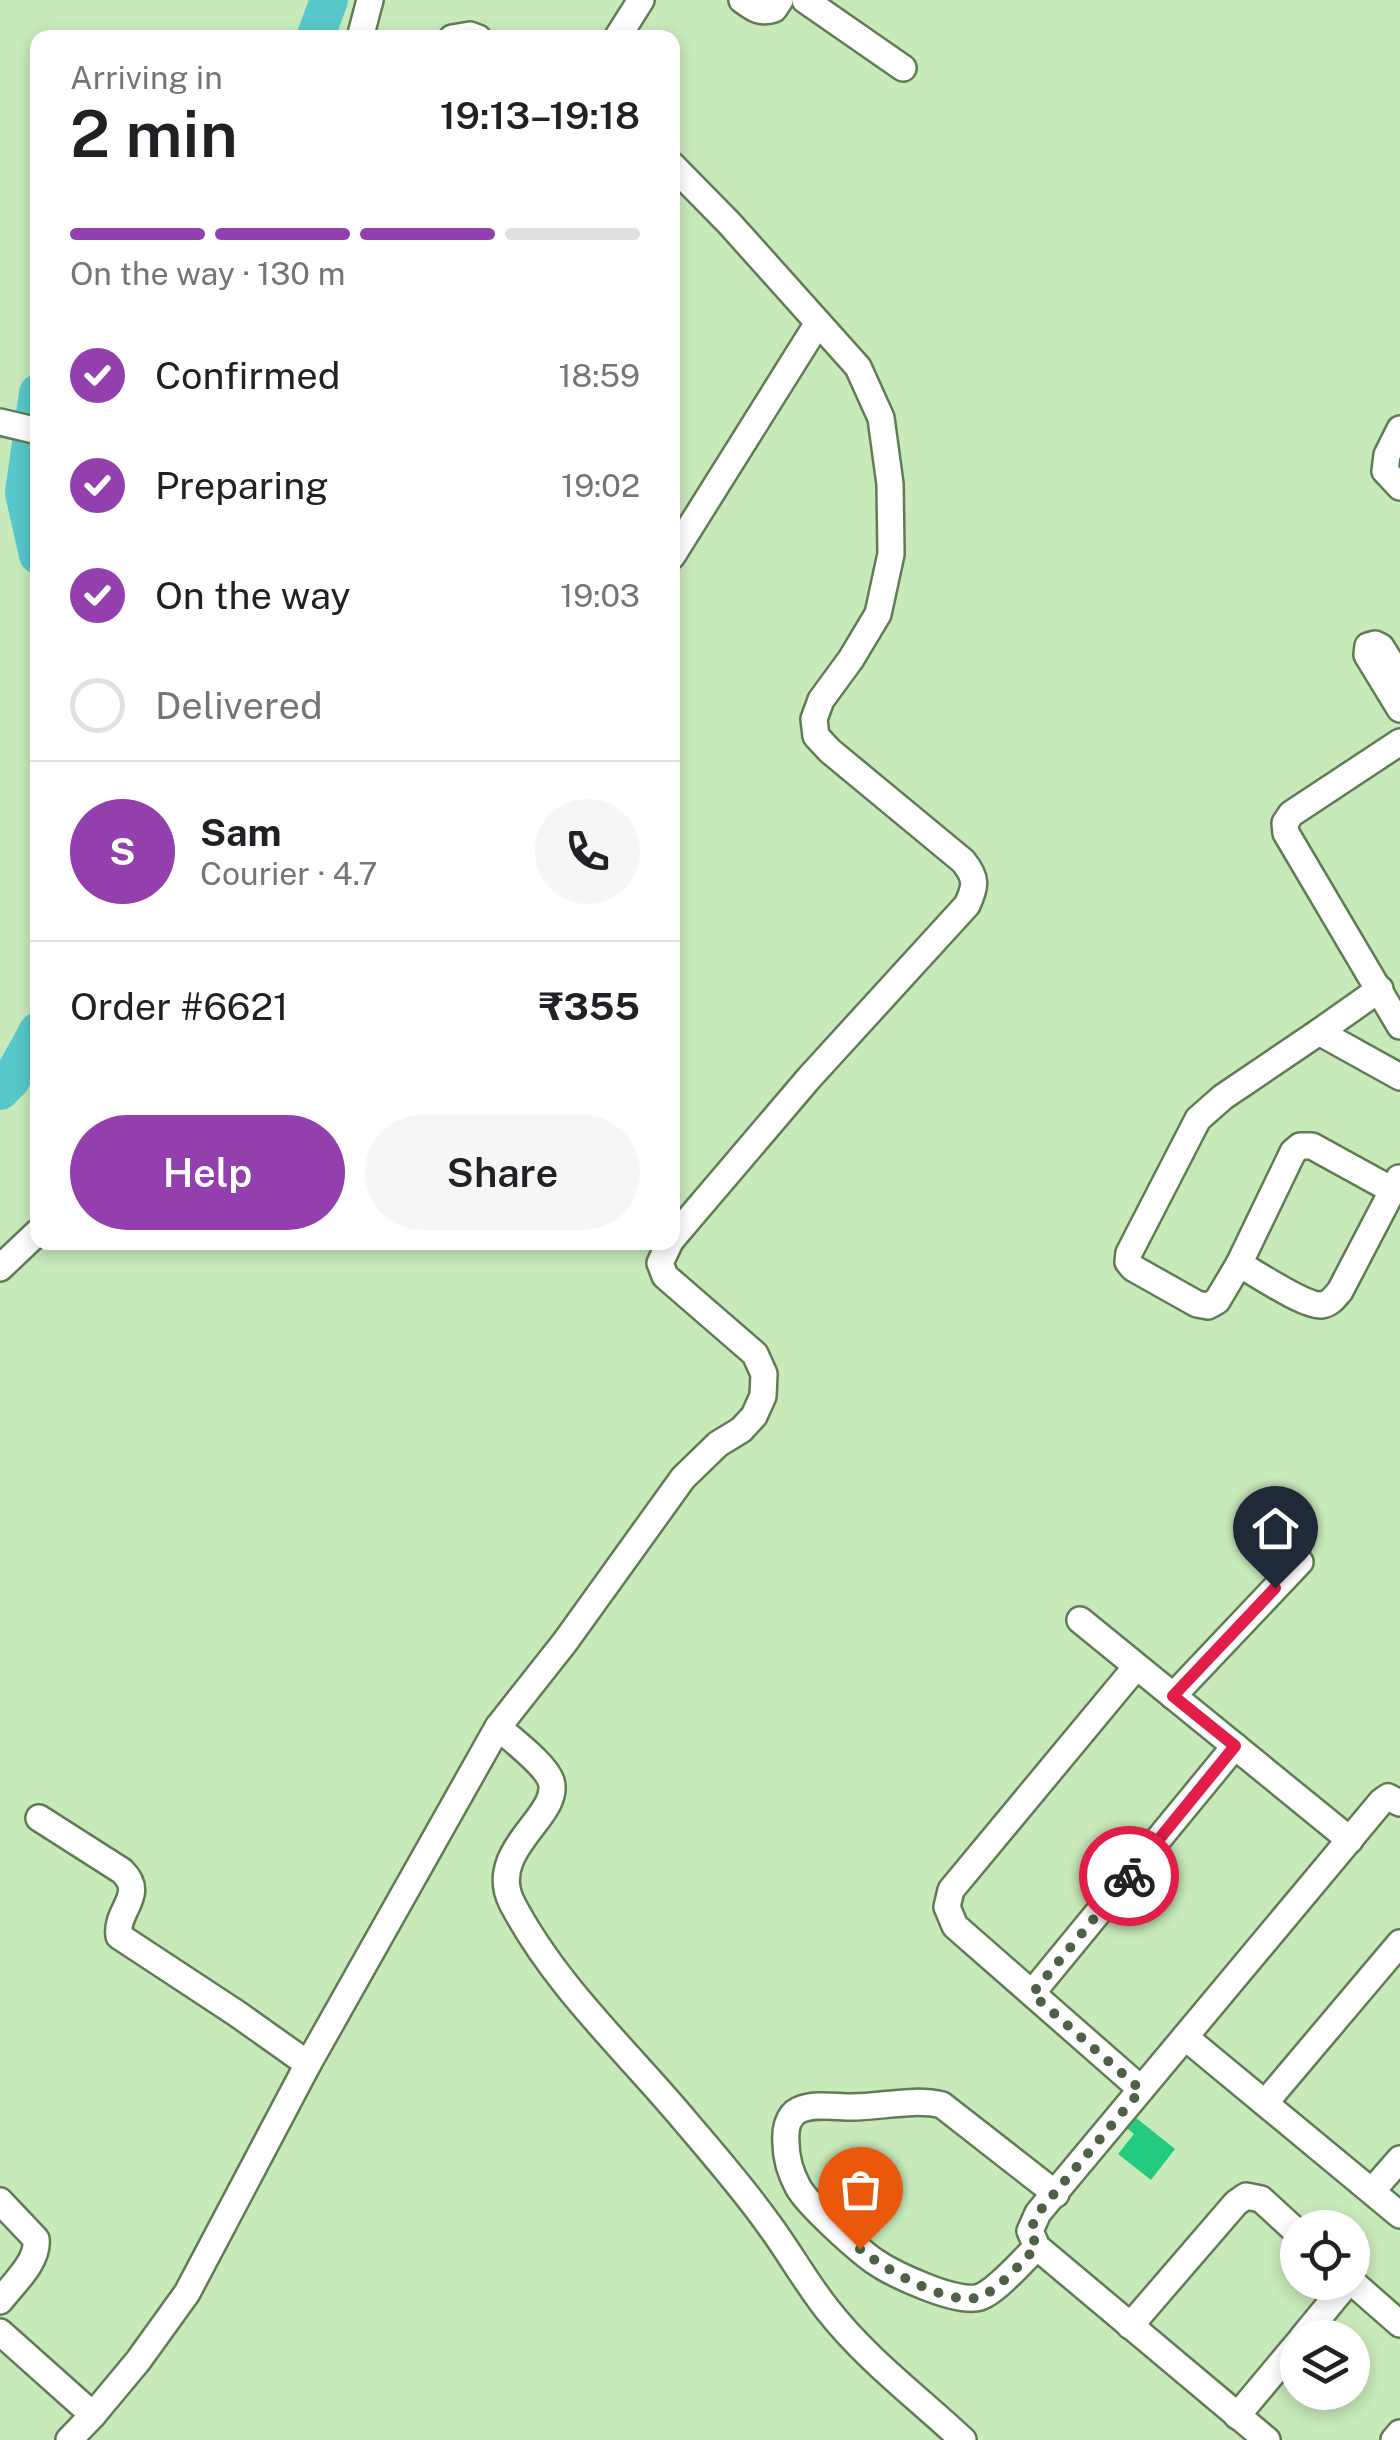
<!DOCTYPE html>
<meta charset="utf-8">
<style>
body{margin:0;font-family:"Public Sans",sans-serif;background:#f6f6f6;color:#202124;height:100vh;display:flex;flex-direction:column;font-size:38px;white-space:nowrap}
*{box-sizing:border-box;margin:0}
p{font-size:32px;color:#757577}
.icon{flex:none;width:55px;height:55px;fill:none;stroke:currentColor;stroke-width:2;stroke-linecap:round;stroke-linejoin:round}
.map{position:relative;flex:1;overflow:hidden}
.panel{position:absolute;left:30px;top:30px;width:650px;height:1220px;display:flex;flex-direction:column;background:#fff;border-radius:20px;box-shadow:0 5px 15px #0003}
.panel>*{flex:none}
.tools{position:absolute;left:1280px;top:2210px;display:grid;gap:20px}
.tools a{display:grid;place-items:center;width:90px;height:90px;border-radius:50%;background:#fff;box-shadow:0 5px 15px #0003;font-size:50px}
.pin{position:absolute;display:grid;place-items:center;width:85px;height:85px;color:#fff;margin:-102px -42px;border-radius:50% 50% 50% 0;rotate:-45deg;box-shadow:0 0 10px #0007}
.pin .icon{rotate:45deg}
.courier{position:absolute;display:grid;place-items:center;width:100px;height:100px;margin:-50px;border:8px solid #e11d48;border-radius:50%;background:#fff;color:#222;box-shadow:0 2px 12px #0007}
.summary em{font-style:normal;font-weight:600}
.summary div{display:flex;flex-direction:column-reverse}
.summary{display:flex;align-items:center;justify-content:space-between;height:170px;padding:0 40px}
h1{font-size:65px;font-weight:600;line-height:75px}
.bar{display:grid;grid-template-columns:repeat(4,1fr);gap:15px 10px;align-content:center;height:120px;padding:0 40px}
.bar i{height:12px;border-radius:8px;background:#e0e0e0}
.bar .active{background:#933fad}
.bar p{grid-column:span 4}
.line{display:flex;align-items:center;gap:25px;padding:0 40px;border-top:2px solid #e0e0e0}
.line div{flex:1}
.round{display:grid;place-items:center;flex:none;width:105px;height:105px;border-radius:52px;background:#f6f6f6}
ol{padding:0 40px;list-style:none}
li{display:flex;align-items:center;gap:30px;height:110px}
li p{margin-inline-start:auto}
li .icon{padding:10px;border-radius:50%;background:#933fad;color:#fff;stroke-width:4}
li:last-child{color:#757577}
li i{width:55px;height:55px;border:5px solid #e0e0e0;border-radius:50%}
.action{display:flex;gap:20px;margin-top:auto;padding:20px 40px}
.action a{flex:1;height:115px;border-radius:60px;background:#933fad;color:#fff;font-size:40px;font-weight:600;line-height:115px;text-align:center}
.action a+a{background:#f6f6f6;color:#202124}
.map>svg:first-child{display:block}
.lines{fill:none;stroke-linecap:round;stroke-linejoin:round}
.river{stroke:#58c7c9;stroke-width:38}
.building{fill:#23cb80}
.minor-casing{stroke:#5f7d53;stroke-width:30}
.minor{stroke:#fff;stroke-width:25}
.done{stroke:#4e6146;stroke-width:10;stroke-dasharray:0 18}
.route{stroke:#e11d48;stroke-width:12}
</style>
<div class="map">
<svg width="1400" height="2440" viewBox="0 0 1400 2440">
<rect width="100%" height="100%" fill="#c8eabb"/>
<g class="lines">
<!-- river -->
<g class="river">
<polyline points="315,38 329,0"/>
<polyline points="38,393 24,493 38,555"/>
<polyline points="0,1091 11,1080 38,1031"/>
</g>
</g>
<!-- building -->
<polygon class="building" points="1130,2113 1175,2149 1151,2180 1118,2154 1134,2134 1122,2124"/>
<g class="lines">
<!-- minor casing -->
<g class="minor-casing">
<g id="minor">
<path d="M742,0c11,8 18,14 32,9l6,-9"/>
<polyline points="805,0 903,68"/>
<polyline points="360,38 370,0"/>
<polyline points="452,38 470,35 478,38"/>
<polyline points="617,38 641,0"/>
<path d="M672,165l57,58 129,144 23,51 9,66 1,70 -13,60 -27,45 -30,41 -7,19 2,17 14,15 133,110c14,17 13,25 4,44l-158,173 -137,161"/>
<polyline points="0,422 38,431"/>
<polyline points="1400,429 1387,455 1385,471 1400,487"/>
<polyline points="672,556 818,323"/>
<polyline points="1400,677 1381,647 1375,644 1368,646 1367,655 1400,709"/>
<polyline points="1400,742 1291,814 1285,823 1286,833 1400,1026"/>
<polyline points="1319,1032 1380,989"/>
<polyline points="1392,1190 1312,1146 1300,1146 1293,1152 1239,1264 1217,1301 1208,1306 1197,1304 1133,1268 1128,1262 1129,1253 1198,1119 1223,1097 1319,1032 1400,1077"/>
<path d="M670,1242l-10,21 5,13 90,78 9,20 -1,22 -9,20 -13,14 -23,14 -35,34 -118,164 -67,85c14,13 47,37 53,54 11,35 -66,69 -39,122 43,83 115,148 174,219 27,32 56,65 81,100 21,28 38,59 60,87 39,50 90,88 136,131"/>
<path d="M1239,1264c17,9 65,42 82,41 9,-1 13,-7 19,-14l59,-113"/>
<polyline points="0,1268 38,1232"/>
<polyline points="1080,1620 1350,1840"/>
<polyline points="1136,1667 951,1890 947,1907 955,1926 1141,2089"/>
<polyline points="1173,1696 1300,1562"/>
<path d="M39,1818l83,53c25,24 -7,39 -3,65l117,77 72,51"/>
<polyline points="1032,1993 1235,1746"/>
<polyline points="1185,2037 1400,2215"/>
<polyline points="1265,2103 1400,1943"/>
<polyline points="1372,2191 1400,2159"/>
<path d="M0,2201l36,38c3,22 -23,45 -36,62"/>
<path d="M1037,2247c-14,13 -40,44 -57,50 -22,8 -87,-23 -106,-36 -18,-13 -66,-56 -76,-74 -7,-13 -12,-29 -12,-44 -1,-12 1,-27 13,-33 15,-7 36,-3 53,-3 29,0 62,-9 90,-2l114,89"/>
<polyline points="1352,2282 1400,2324"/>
<polyline points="1130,2326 1236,2203 1246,2196 1261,2199 1298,2233"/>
<polyline points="0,2332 93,2415 69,2440"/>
<polyline points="1302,2338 1348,2282"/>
<polyline points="93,2415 138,2361 187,2293 308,2064 498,1727"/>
<polyline points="1237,2416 1298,2343"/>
<polyline points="1267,2440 1037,2247 1030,2231 1038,2213 1381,1802 1388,1797 1400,1803"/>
<polyline points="1394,2440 1400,2433"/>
</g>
</g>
<!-- minor -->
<use href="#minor" class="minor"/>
</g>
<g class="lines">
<!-- done -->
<path class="done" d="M860,2249c24,20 85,55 116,49 20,-4 46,-37 61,-51l-7,-16 8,-18 103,-123 -109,-96 97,-118"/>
<!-- route -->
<polyline class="route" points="1129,1876 1235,1746 1173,1696 1275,1588"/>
</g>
</svg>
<div class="tools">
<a><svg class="icon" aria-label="locate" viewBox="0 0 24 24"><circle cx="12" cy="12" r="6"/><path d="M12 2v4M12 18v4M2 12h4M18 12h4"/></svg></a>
<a><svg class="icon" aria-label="layers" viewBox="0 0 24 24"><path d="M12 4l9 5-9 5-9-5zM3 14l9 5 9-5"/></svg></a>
</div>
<div class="pin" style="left:860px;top:2249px;background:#ea580c"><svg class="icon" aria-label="bag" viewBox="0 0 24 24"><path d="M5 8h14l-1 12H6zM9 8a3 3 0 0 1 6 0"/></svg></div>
<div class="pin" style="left:1275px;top:1588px;background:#1f2937"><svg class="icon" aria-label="home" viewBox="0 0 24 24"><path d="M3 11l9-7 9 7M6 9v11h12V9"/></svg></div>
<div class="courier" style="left:1129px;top:1876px"><svg class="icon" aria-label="bike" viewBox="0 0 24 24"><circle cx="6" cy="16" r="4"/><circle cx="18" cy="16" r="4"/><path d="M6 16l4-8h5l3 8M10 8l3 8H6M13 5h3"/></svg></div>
<section class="panel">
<div class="summary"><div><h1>2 min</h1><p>Arriving in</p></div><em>19:13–19:18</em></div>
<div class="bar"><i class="active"></i><i class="active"></i><i class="active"></i><i></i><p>On the way · 130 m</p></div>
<ol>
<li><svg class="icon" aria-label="check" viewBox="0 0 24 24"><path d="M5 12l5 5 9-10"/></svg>Confirmed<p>18:59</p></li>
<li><svg class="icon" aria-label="check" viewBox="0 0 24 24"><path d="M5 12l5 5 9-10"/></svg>Preparing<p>19:02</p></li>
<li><svg class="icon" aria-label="check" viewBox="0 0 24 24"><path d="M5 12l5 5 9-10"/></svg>On the way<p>19:03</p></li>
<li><i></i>Delivered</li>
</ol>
<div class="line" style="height:180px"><b class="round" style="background:#933fad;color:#fff">S</b><div><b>Sam</b><p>Courier · 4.7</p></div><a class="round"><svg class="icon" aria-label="phone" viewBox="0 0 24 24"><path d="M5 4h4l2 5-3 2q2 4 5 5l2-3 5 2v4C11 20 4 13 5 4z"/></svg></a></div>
<div class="line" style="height:130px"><div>Order #6621</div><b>₹355</b></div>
<div class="action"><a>Help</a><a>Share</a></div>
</section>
</div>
